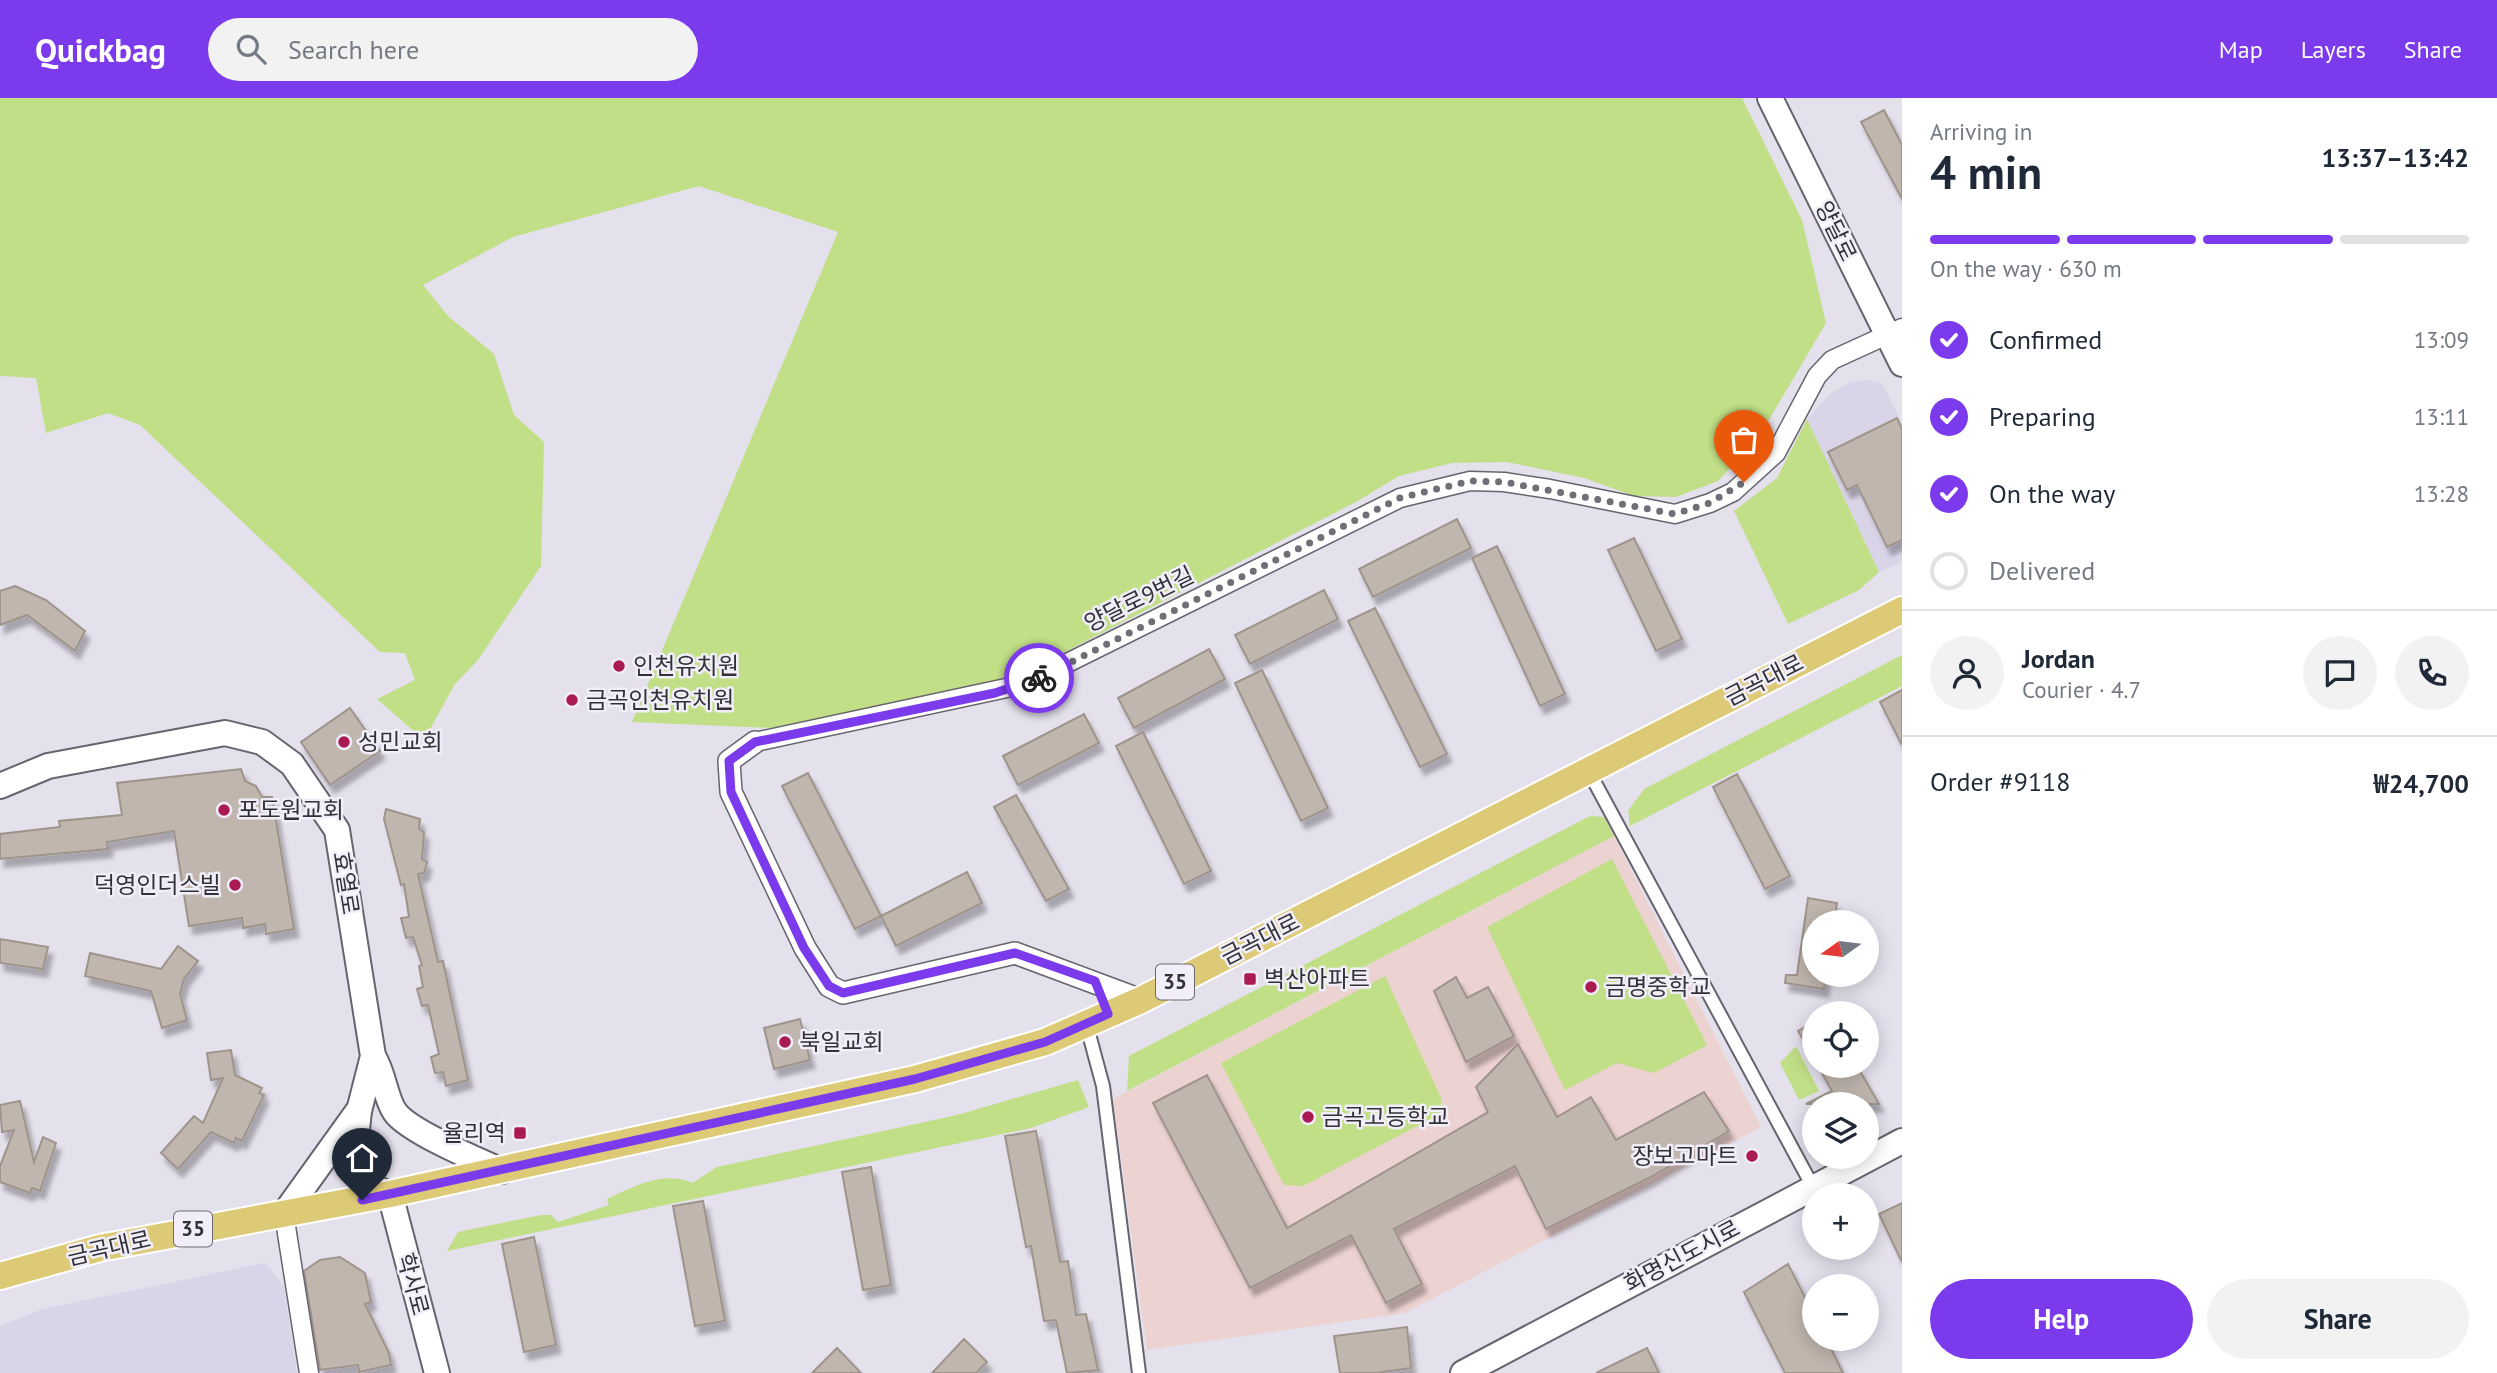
<!DOCTYPE html>
<meta charset="utf-8">
<style>
body{margin:0;font-family:"PT Sans","Noto Sans KR",sans-serif;background:#f2f2f3;color:#1f2937;height:100vh;display:flex;flex-direction:column;font-size:26px;white-space:nowrap}
*{box-sizing:border-box;margin:0}
p{font-size:23px;color:#747a83}
.icon{flex:none;width:38px;height:38px;fill:none;stroke:currentColor;stroke-width:2;stroke-linecap:round;stroke-linejoin:round}
.map{position:relative;flex:1;overflow:hidden}
.details{display:flex;flex-direction:column;background:#fff;width:595px}
.details>*{flex:none}
.needle{width:46px;rotate:256deg}
.tools{position:absolute;left:1802px;top:812px;display:grid;gap:14px}
.tools a{display:grid;place-items:center;width:77px;height:77px;border-radius:50%;background:#fff;box-shadow:0 4px 18px #0003;font-size:35px}
.pin{position:absolute;display:grid;place-items:center;width:60px;height:60px;color:#fff;margin:-72px -30px;border-radius:50% 50% 50% 0;rotate:-45deg;box-shadow:0 0 7px #0007}
.pin .icon{rotate:45deg}
.courier{position:absolute;display:grid;place-items:center;width:70px;height:70px;margin:-35px;border:5px solid #7c3aed;border-radius:50%;background:#fff;color:#222;box-shadow:0 2px 9px #0007}
.summary em{font-style:normal;font-weight:700}
.summary div{display:flex;flex-direction:column-reverse}
.summary{display:flex;align-items:center;justify-content:space-between;height:119px;padding:0 28px}
h1{font-size:46px;font-weight:700;line-height:52px}
.bar{display:grid;grid-template-columns:repeat(4,1fr);gap:10px 7px;align-content:center;height:84px;padding:0 28px}
.bar i{height:9px;border-radius:5px;background:#e0e1e3}
.bar .current{background:#7c3aed}
.bar p{grid-column:span 4}
.line{display:flex;align-items:center;gap:18px;padding:0 28px;border-top:2px solid #e0e1e3}
.line div{flex:1}
.round{display:grid;place-items:center;flex:none;width:74px;height:74px;border-radius:37px;background:#f2f2f3}
ol{padding:0 28px;list-style:none}
li{display:flex;align-items:center;gap:21px;height:77px}
li p{margin-inline-start:auto}
li .icon{padding:7px;border-radius:50%;background:#7c3aed;color:#fff;stroke-width:4}
li:last-child{color:#747a83}
li i{width:38px;height:38px;border:4px solid #e0e1e3;border-radius:50%}
.action{display:flex;gap:14px;margin-top:auto;padding:14px 28px}
.action a{flex:1;height:80px;border-radius:42px;background:#7c3aed;color:#fff;font-size:28px;font-weight:700;line-height:80px;text-align:center}
.action a+a{background:#f2f2f3;color:#1f2937}
header{display:flex;align-items:center;gap:42px;box-sizing:border-box;height:98px;padding:0 35px;background:#7c3aed;color:#fff}
header strong{font-size:33px}
nav{display:flex;gap:38px;margin-inline-start:auto;font-size:24px}
.search{width:490px;height:63px;background:#f2f2f3;display:flex;align-items:center;gap:18px;box-sizing:border-box;padding:0 24px;border-radius:38px;color:#747a83;font-size:26px}
main{display:flex;flex:1;min-height:0}
.map>svg:first-child{display:block}
.built{fill:#d9d4e7}
.education{fill:#ecd2d0}
.green{fill:#c0df86}
.building{fill:#c0b6ae;stroke:#9e948c;stroke-width:2;filter:url(#shadow)}
.lines{fill:none;stroke-linecap:round;stroke-linejoin:round}
.pedestrian-casing{stroke:#67646e;stroke-width:16}
.minor-casing{stroke:#67646e;stroke-width:21}
.tertiary-casing{stroke:#67646e;stroke-width:24}
.secondary-casing{stroke:#67646e;stroke-width:28}
.primary-casing{stroke:#fff;stroke-width:30}
.pedestrian{stroke:#fff;stroke-width:12}
.minor{stroke:#fff;stroke-width:18}
.tertiary{stroke:#fff;stroke-width:21}
.secondary{stroke:#fff;stroke-width:24}
.primary{stroke:#ddca77;stroke-width:26}
.done{stroke:#706e76;stroke-width:7;stroke-dasharray:0 12.6}
.route{stroke:#7c3aed;stroke-width:9}
.poi-dot{fill:#aa1a53;stroke:#f1eefa;stroke-width:2.5}
.labels{text-anchor:middle;stroke-width:5;stroke-linejoin:round;paint-order:stroke}
.shield{fill:#f1eefa;stroke:#6b6a71;stroke-width:2}
.shield-label{font-size:21px;font-weight:bold;fill:#323136}
.street-label{font-size:23px;fill:#323136;stroke:#f1eefa}
.poi-label{font-size:23px;fill:#323136;stroke:#f1eefa;text-anchor:start}
</style>
<header>
<strong>Quickbag</strong>
<div class="search"><svg class="icon" aria-label="search" viewBox="0 0 24 24"><circle cx="10" cy="10" r="6"/><path d="M15 15l6 6"/></svg>Search here</div>
<nav><a>Map</a><a>Layers</a><a>Share</a></nav>
</header>
<main>
<div class="map">
<svg width="1902" height="1275" viewBox="0 0 1902 1275">
<defs>
<filter id="shadow"><feDropShadow dx="4.5" dy="8" stdDeviation="2" flood-color="#0004"/></filter>
</defs>
<rect width="100%" height="100%" fill="#e4e0ec"/>
<!-- built -->
<g class="built">
<polygon points="1867,282 1882,285 1902,326 1902,464 1879,474 1807,321 1831,295 1851,284"/>
<polygon points="265,1165 284,1188 297,1275 0,1275 0,1228 43,1211"/>
</g>
<!-- education -->
<polygon class="education" points="1614,738 1761,1029 1405,1215 1147,1252 1113,1001"/>
<!-- green -->
<g class="green">
<polygon points="0,0 1742,0 1802,122 1826,225 1760,337 1718,383 1676,399 1634,398 1584,380 1507,364 1452,365 1399,378 1356,404 1012,581 771,630 632,624 838,134 699,88 513,139 423,187 448,218 494,256 514,317 544,344 541,468 478,562 455,586 424,642 377,601 415,582 405,555 380,554 140,327 108,315 46,335 36,280 0,278"/>
<polygon points="1807,321 1879,474 1859,492 1788,526 1734,413 1777,380"/>
<polygon points="1902,557 1902,588 1630,728 1628,713 1644,691"/>
<polygon points="1590,718 1604,719 1614,738 1127,993 1129,958"/>
<polygon points="1612,761 1707,947 1654,975 1617,965 1565,992 1487,829"/>
<polygon points="1385,878 1442,1002 1440,1016 1303,1088 1284,1087 1221,965"/>
<polygon points="1796,948 1819,993 1799,1002 1780,965"/>
<path d="M1078,982l11,27 -58,21 -584,123 11,-19 83,-17h10l7,7 51,-17 -2,-6c25,-12 58,-29 85,-16l25,-16 240,-52z"/>
</g>
<!-- building -->
<g class="building">
<polygon points="1884,12 1902,47 1902,101 1861,24"/>
<polygon points="1897,320 1902,331 1902,442 1887,449 1857,387 1847,392 1828,354"/>
<polygon points="1457,421 1471,450 1373,499 1359,471"/>
<polygon points="1634,440 1682,541 1656,553 1608,452"/>
<polygon points="1497,448 1565,596 1540,608 1472,460"/>
<polygon points="15,488 46,502 85,533 75,553 27,517 0,527 0,493"/>
<polygon points="1324,492 1338,521 1250,566 1235,537"/>
<polygon points="1375,510 1447,656 1420,669 1348,523"/>
<polygon points="1209,551 1225,581 1134,630 1118,600"/>
<polygon points="1262,572 1328,710 1301,723 1235,585"/>
<polygon points="1902,592 1902,647 1880,604"/>
<polygon points="350,610 380,653 330,687 301,644"/>
<polygon points="1084,616 1099,645 1018,687 1003,658"/>
<polygon points="1143,634 1211,773 1184,786 1116,648"/>
<polygon points="241,671 245,683 256,688 262,699 272,699 294,831 266,836 265,826 243,830 242,820 189,828 174,733 107,744 108,751 0,761 0,736 60,729 59,723 122,717 117,685"/>
<polygon points="808,675 881,818 855,831 782,688"/>
<polygon points="1737,676 1790,778 1765,791 1713,689"/>
<polygon points="1016,697 1069,791 1046,803 994,709"/>
<polygon points="386,711 420,721 419,731 424,734 422,761 427,764 424,775 418,776 438,864 443,863 468,982 446,988 443,974 435,975 431,959 439,956 428,907 422,908 417,891 423,889 419,868 422,867 413,839 406,840 401,820 409,819 404,786 401,787 384,721"/>
<polygon points="967,774 982,805 896,848 881,818"/>
<polygon points="1808,800 1837,805 1834,824 1815,824 1815,877 1826,877 1824,891 1785,885 1786,877 1797,877"/>
<polygon points="0,841 48,849 43,871 0,865"/>
<polygon points="178,848 198,863 184,881 180,896 187,922 162,930 151,893 85,878 90,855 161,871"/>
<polygon points="1456,879 1467,900 1488,889 1514,938 1466,964 1434,893"/>
<polygon points="800,921 810,962 774,971 764,930"/>
<polygon points="1815,923 1815,962 1798,933"/>
<polygon points="1518,946 1557,1019 1591,999 1616,1042 1704,994 1729,1033 1649,1080 1546,1131 1515,1068 1394,1131 1422,1186 1386,1205 1351,1137 1250,1190 1153,1005 1207,977 1287,1130 1488,1014 1476,989"/>
<polygon points="231,952 235,977 262,990 259,995 264,997 242,1043 236,1040 234,1045 211,1034 178,1071 161,1055 194,1018 203,1025 223,980 211,982 207,955"/>
<polygon points="1818,968 1857,968 1879,1006 1806,1006 1832,993"/>
<polygon points="20,1003 34,1064 43,1039 56,1045 40,1093 32,1090 30,1095 0,1084 0,1068 14,1032 2,1034 0,1007"/>
<polygon points="1036,1033 1060,1164 1068,1163 1076,1217 1086,1216 1098,1272 1067,1275 1056,1222 1044,1223 1031,1148 1026,1149 1005,1038"/>
<polygon points="871,1069 891,1187 863,1192 842,1074"/>
<polygon points="703,1103 725,1223 695,1228 673,1108"/>
<polygon points="1902,1105 1902,1164 1879,1116"/>
<polygon points="534,1139 556,1247 524,1254 502,1146"/>
<polygon points="340,1159 365,1175 371,1204 365,1206 389,1255 391,1267 359,1274 358,1267 320,1272 304,1173 320,1162"/>
<polygon points="1788,1166 1815,1219 1815,1241 1826,1241 1843,1275 1785,1275 1744,1194"/>
<polygon points="1407,1229 1411,1270 1376,1275 1340,1275 1334,1238"/>
<polygon points="964,1241 987,1264 976,1275 932,1275"/>
<polygon points="837,1250 861,1275 812,1275"/>
<polygon points="1647,1250 1659,1275 1596,1275"/>
</g>
<g class="lines">
<!-- pedestrian casing -->
<g class="pedestrian-casing">
<g id="pedestrian">
<polyline points="1588,672 1813,1089"/>
<polyline points="1086,925 1103,988 1139,1275"/>
</g>
</g>
<!-- minor casing -->
<g class="minor-casing">
<g id="minor">
<polyline points="755,644 1025,586 1400,400 1470,383 1504,384 1550,391 1675,416 1710,405 1733,394 1776,355 1817,278 1832,262 1902,230"/>
<polyline points="284,1116 309,1275"/>
</g>
</g>
<!-- tertiary casing -->
<g class="tertiary-casing">
<polyline id="tertiary" points="755,644 729,663 731,694 805,850 829,888 843,895 1015,855 1141,902"/>
</g>
<!-- secondary casing -->
<g class="secondary-casing">
<g id="secondary">
<polyline points="1770,0 1902,266"/>
<polyline points="0,688 48,668 225,635 262,644 292,666 337,732 373,958 359,1013 356,1040 358,1067 370,1088 390,1096 437,1275"/>
<path d="M373,958c11,17 12,42 22,56 13,19 84,49 107,59"/>
<polyline points="284,1116 358,1013"/>
<polyline points="1463,1275 1902,1043"/>
</g>
</g>
<!-- primary casing -->
<g class="primary-casing">
<polyline id="primary" points="0,1178 100,1150 390,1096 915,981 1045,944 1141,902 1902,512"/>
</g>
<!-- pedestrian -->
<use href="#pedestrian" class="pedestrian"/>
<!-- minor -->
<use href="#minor" class="minor"/>
<!-- tertiary -->
<use href="#tertiary" class="tertiary"/>
<!-- secondary -->
<use href="#secondary" class="secondary"/>
<!-- primary -->
<use href="#primary" class="primary"/>
</g>
<g class="lines">
<!-- done -->
<polyline class="done" points="1039,580 1400,400 1470,383 1504,384 1675,416 1710,405 1744,384"/>
<!-- route -->
<polyline class="route" points="362,1102 915,981 1045,944 1108,916 1095,883 1015,855 843,895 829,888 804,850 731,694 729,663 755,644 995,595 1039,580"/>
</g>
<!-- markers -->
<g class="poi-dot">
<circle cx="619" cy="568" r="7"/>
<circle cx="572" cy="602" r="7"/>
<circle cx="344" cy="644" r="7"/>
<circle cx="224" cy="712" r="7"/>
<circle cx="235" cy="787" r="7"/>
<rect x="1243" y="874" width="14" height="14" rx="3.5"/>
<circle cx="1591" cy="889" r="7"/>
<circle cx="785" cy="944" r="7"/>
<circle cx="1308" cy="1019" r="7"/>
<rect x="513" y="1028" width="14" height="14" rx="3.5"/>
<circle cx="1752" cy="1058" r="7"/>
</g>
<g class="labels">
<!-- shield labels -->
<g class="shield">
<rect x="1156" y="866.5" width="38" height="35" rx="5"/>
<rect x="174" y="1113.5" width="38" height="35" rx="5"/>
</g>
<g class="shield-label">
<text x="1175" y="891">35</text>
<text x="193" y="1138">35</text>
</g>
<!-- street labels -->
<g class="street-label">
<text transform="translate(1836 133) rotate(64)" y="8">양달로</text>
<text transform="translate(1139 501) rotate(-26)" y="8">양달로9번길</text>
<text transform="translate(1764 582) rotate(-27)" y="8">금곡대로</text>
<text transform="translate(346 785) rotate(81)" y="8">효열로</text>
<text transform="translate(1260 841) rotate(-27)" y="8">금곡대로</text>
<text transform="translate(109 1150) rotate(-13)" y="8">금곡대로</text>
<text transform="translate(1682 1158) rotate(-28)" y="8">화명신도시로</text>
<text transform="translate(413 1186) rotate(75)" y="8">학사로</text>
</g>
<!-- poi labels -->
<g class="poi-label">
<text x="633" y="576">인천유치원</text>
<text x="586" y="610">금곡인천유치원</text>
<text x="358" y="652">성민교회</text>
<text x="238" y="720">포도원교회</text>
<text x="221" y="795" text-anchor="end">덕영인더스빌</text>
<text x="1264" y="889">벽산아파트</text>
<text x="1605" y="897">금명중학교</text>
<text x="799" y="952">북일교회</text>
<text x="1322" y="1027">금곡고등학교</text>
<text x="506" y="1043" text-anchor="end">율리역</text>
<text x="1738" y="1066" text-anchor="end">장보고마트</text>
</g>
</g>
</svg>
<div class="tools">
<a><svg class="needle" viewBox="-14 -14 28 28"><path d="M0-13l5 13h-10z" fill="#e53935"/><path d="M0 13l5-13h-10z" fill="#747a83"/></svg></a>
<a><svg class="icon" aria-label="locate" viewBox="0 0 24 24"><circle cx="12" cy="12" r="6"/><path d="M12 2v4M12 18v4M2 12h4M18 12h4"/></svg></a>
<a><svg class="icon" aria-label="layers" viewBox="0 0 24 24"><path d="M12 4l9 5-9 5-9-5zM3 14l9 5 9-5"/></svg></a>
<a>+</a>
<a>−</a>
</div>
<div class="pin" style="left:1744px;top:384px;background:#ea580c"><svg class="icon" aria-label="bag" viewBox="0 0 24 24"><path d="M5 8h14l-1 12H6zM9 8a3 3 0 0 1 6 0"/></svg></div>
<div class="pin" style="left:362px;top:1102px;background:#1f2937"><svg class="icon" aria-label="home" viewBox="0 0 24 24"><path d="M3 11l9-7 9 7M6 9v11h12V9"/></svg></div>
<div class="courier" style="left:1039px;top:580px"><svg class="icon" aria-label="bike" viewBox="0 0 24 24"><circle cx="6" cy="16" r="4"/><circle cx="18" cy="16" r="4"/><path d="M6 16l4-8h5l3 8M10 8l3 8H6M13 5h3"/></svg></div>
</div>
<section class="details">
<div class="summary"><div><h1>4 min</h1><p>Arriving in</p></div><em>13:37–13:42</em></div>
<div class="bar"><i class="current"></i><i class="current"></i><i class="current"></i><i></i><p>On the way · 630 m</p></div>
<ol>
<li><svg class="icon" aria-label="check" viewBox="0 0 24 24"><path d="M5 12l5 5 9-10"/></svg>Confirmed<p>13:09</p></li>
<li><svg class="icon" aria-label="check" viewBox="0 0 24 24"><path d="M5 12l5 5 9-10"/></svg>Preparing<p>13:11</p></li>
<li><svg class="icon" aria-label="check" viewBox="0 0 24 24"><path d="M5 12l5 5 9-10"/></svg>On the way<p>13:28</p></li>
<li><i></i>Delivered</li>
</ol>
<div class="line" style="height:126px"><a class="round"><svg class="icon" aria-label="person" viewBox="0 0 24 24"><circle cx="12" cy="8" r="4"/><path d="M4 21q1-7 8-7t8 7"/></svg></a><div><b>Jordan</b><p>Courier · 4.7</p></div><a class="round"><svg class="icon" aria-label="chat" viewBox="0 0 24 24"><path d="M4 5h16v11H9l-5 4z"/></svg></a><a class="round"><svg class="icon" aria-label="phone" viewBox="0 0 24 24"><path d="M5 4h4l2 5-3 2q2 4 5 5l2-3 5 2v4C11 20 4 13 5 4z"/></svg></a></div>
<div class="line" style="height:91px"><div>Order #9118</div><b>₩24,700</b></div>
<div class="action"><a>Help</a><a>Share</a></div>
</section>
</main>
